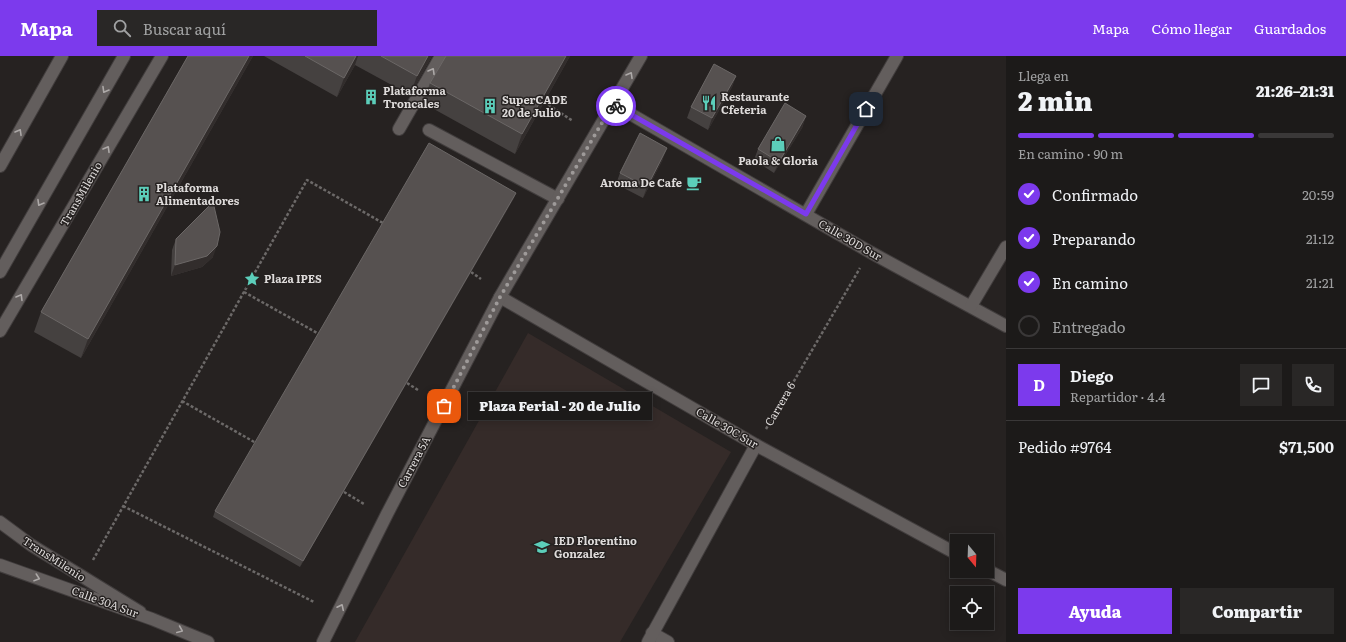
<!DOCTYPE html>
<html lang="es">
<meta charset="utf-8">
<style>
body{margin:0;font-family:Literata,serif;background:#292726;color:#f1f3f6;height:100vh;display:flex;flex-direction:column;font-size:15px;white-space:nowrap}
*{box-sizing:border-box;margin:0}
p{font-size:13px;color:#a0a1a2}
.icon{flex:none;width:22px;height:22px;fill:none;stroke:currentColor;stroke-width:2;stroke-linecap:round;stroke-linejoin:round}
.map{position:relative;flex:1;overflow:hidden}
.panel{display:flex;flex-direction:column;background:#1c1a19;width:340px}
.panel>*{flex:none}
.needle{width:26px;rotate:161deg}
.controls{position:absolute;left:950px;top:478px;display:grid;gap:8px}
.controls a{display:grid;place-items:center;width:44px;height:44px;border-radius:0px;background:#1c1a19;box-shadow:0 2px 10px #0003,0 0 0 1px #3a3838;font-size:20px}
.pin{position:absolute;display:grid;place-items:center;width:34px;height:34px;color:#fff;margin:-17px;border-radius:8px;box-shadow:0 2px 6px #0006}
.courier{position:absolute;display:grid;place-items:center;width:40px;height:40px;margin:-20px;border:3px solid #7c3aed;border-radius:50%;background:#fff;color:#222;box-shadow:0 1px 5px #0007}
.bubble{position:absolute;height:28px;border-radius:0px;background:#1c1a19;box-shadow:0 2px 10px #0003,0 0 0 1px #3a3838;font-size:13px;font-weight:800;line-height:28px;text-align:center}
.head em{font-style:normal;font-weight:800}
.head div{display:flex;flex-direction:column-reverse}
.head{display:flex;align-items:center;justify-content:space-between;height:68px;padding:0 12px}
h1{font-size:26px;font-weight:800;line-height:30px}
.bar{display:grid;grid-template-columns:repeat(4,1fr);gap:6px 4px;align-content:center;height:48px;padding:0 12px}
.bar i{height:5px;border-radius:3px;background:#3a3838}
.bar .on{background:#7c3aed}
.bar p{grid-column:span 4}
.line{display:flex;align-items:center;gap:10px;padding:0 12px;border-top:1px solid #3a3838}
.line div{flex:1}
.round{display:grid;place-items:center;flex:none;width:42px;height:42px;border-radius:0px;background:#292726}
ol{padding:0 12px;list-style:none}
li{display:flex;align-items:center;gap:12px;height:44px}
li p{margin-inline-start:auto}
li .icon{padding:4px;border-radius:50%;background:#7c3aed;color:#fff;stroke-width:4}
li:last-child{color:#a0a1a2}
li i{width:22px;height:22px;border:2px solid #3a3838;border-radius:50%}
.button{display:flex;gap:8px;margin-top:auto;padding:8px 12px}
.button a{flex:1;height:46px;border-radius:0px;background:#7c3aed;color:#fff;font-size:16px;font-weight:800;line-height:46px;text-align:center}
.button a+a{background:#292726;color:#f1f3f6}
header{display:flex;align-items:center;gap:24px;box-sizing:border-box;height:56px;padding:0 20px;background:#7c3aed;color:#fff}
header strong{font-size:19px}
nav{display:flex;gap:22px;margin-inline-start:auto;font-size:14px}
.search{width:280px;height:36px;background:#292726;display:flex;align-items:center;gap:10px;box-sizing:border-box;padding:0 14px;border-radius:0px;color:#a0a1a2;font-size:15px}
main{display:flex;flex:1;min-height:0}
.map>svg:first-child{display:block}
.built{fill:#352b29}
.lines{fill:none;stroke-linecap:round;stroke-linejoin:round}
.service-casing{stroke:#413d3d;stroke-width:14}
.minor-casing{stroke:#413d3d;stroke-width:14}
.tertiary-casing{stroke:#413d3d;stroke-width:14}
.secondary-casing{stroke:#413d3d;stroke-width:14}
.path{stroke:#6c6968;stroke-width:2.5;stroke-dasharray:3 2;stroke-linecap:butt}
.service{stroke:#635e5d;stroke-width:12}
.minor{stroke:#635e5d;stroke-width:12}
.tertiary{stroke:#635e5d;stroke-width:12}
.secondary{stroke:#635e5d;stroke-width:12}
.wall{fill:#454140}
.shaded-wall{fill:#322d2c}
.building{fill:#565150;stroke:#6b6766}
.oneway{stroke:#ada9a8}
.done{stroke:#9e9a99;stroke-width:4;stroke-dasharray:0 7.2}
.route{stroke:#7c3aed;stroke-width:5}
.labels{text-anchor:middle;stroke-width:3;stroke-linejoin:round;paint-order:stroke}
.poi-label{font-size:11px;font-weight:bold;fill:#dedbda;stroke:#262221;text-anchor:start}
.street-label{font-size:11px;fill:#dedbda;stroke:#262221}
</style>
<header>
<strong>Mapa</strong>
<div class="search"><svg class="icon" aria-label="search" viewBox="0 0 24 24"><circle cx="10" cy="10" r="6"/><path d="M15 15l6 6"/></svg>Buscar aquí</div>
<nav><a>Mapa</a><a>Cómo llegar</a><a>Guardados</a></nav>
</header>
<main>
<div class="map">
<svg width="1006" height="586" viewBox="0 0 1006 586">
<rect width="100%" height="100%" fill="#262221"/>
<!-- built -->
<polygon class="built" points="528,277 731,396 620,586 355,586"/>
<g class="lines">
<!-- service casing -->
<g class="service-casing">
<g id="service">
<polyline points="399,73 441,0"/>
<polyline points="429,74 558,143"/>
<polyline points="0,110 62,0"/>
<polyline points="0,216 124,0"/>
<polyline points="0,275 162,0"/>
<polyline points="0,466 31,489 140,556"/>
</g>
</g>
<!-- minor casing -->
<g class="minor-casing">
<g id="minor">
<polyline points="613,48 870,196 1006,270"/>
<polyline points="806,158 897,0"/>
<polyline points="500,241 756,389 957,498"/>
<polyline points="971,250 1006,191"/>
<polyline points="987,514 1006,524"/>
<polyline points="652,577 668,586"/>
<polyline points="648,586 756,389"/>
</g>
</g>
<!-- tertiary casing -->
<g class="tertiary-casing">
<polyline id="tertiary" points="0,509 152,563 208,586"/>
</g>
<!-- secondary casing -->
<g class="secondary-casing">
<polyline id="secondary" points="323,586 387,458 500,241 641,0"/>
</g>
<!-- path -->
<g class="path">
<polyline points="544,46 573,65"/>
<polyline points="471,216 481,223"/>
<polyline points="244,236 319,278"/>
<polyline points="407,327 418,334"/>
<polyline points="182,345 256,387"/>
<polyline points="766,373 860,212"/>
<polyline points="344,436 364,448"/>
<polyline points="123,450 314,546"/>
<polyline points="93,504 307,124 383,167"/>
</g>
<!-- service -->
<use href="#service" class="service"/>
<!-- minor -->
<use href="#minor" class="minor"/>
<!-- tertiary -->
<use href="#tertiary" class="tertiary"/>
<!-- secondary -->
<use href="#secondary" class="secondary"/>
</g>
<!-- wall -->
<g class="wall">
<polygon points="188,0 253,0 81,302 34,276 41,256"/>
<polygon points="264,0 432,0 410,39 355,9 337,41"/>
<polygon points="570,0 515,98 423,47 430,27"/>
<polygon points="736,20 732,31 708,74 687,62 691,51"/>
<polygon points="806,60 802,72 774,117 754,104 758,93"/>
<polygon points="663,103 643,142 616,128 620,117"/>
<polygon points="516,137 514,142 300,511 213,461 215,455"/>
<polygon points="176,183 213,201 202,211 171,220 172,194"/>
</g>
<!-- shaded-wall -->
<g class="shaded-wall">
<polygon points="249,0 253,0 81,302 88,283"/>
<polygon points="356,0 358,0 355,9 337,41 344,22"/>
<polygon points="428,0 432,0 410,39 417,20"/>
<polygon points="566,0 570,0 515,98 522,78"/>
<polygon points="736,20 732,31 708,74 712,62"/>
<polygon points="806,60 802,72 774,117 779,106"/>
<polygon points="667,92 663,103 643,142 647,131"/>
<polygon points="516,137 514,142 300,511 303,505"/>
<polygon points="217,190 213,201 202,211 171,220 175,209"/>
</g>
<!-- building -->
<g class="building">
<polygon points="188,0 249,0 88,283 41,256"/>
<polygon points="305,0 356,0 344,22"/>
<polygon points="381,0 428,0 417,20"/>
<polygon points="446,0 566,0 522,78 430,27"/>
<polygon points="714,8 736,20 712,62 691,51"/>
<polygon points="785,47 806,60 779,106 758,93"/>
<polygon points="640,77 667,92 647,131 620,117"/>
<polygon points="429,87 516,137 303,505 215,455"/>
<polygon points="213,146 220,176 217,190 207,200 175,209 176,183"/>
</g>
<!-- one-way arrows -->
<defs><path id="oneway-chevron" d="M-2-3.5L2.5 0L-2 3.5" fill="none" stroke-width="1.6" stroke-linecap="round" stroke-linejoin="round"/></defs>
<g class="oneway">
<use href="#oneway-chevron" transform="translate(432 15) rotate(-60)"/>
<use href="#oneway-chevron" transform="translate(630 19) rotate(-60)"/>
<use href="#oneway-chevron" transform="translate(105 34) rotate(120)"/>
<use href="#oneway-chevron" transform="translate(19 76) rotate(-60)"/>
<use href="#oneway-chevron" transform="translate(107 93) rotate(-60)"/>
<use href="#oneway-chevron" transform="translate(40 147) rotate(120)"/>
<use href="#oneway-chevron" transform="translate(20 241) rotate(-59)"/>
<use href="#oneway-chevron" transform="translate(37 522) rotate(19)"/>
<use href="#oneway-chevron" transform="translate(341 551) rotate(-64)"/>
<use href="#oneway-chevron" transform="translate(180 574) rotate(23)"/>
</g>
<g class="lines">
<!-- done -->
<polyline class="done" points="444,350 500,241 613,48 616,50"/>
<!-- route -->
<polyline class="route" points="616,50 806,158 866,53"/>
</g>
<!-- icons -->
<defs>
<g id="building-bare" transform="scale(1.2)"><path d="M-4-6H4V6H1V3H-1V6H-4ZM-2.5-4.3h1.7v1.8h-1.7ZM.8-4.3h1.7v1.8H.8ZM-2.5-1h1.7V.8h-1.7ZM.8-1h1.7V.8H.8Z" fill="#5cceba" stroke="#262221" stroke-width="2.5" paint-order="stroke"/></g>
<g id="restaurant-bare" transform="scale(1.2)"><path d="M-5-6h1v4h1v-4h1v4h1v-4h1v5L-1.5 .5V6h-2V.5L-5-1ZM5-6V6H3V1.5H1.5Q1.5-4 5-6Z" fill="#5cceba" stroke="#262221" stroke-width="2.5" paint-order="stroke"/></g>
<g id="shop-bare" transform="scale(1.2)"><path d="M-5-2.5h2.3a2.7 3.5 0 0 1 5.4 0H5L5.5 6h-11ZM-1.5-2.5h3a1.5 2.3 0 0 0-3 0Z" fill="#5cceba" stroke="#262221" stroke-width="2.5" paint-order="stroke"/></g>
<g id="cafe-bare" transform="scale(1.2)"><path d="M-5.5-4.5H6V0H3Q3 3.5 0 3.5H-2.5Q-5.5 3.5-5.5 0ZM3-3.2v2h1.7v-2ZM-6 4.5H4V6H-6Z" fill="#5cceba" stroke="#262221" stroke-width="2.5" paint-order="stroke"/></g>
<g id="sight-bare" transform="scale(1.2)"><path d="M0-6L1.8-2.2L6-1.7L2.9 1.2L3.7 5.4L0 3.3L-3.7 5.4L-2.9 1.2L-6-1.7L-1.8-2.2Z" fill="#5cceba" stroke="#262221" stroke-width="2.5" paint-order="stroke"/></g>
<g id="school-bare" transform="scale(1.2)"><path d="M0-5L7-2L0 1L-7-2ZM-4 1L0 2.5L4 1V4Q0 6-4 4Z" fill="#5cceba" stroke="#262221" stroke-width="2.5" paint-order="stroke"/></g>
</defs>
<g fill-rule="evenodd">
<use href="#building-bare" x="371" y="41"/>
<use href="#restaurant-bare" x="709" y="47"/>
<use href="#building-bare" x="490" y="50"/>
<use href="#shop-bare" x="778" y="88"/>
<use href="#cafe-bare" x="694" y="127"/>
<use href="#building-bare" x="144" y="138"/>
<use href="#sight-bare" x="252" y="223"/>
<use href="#school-bare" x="542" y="491"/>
</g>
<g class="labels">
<!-- poi labels -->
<g class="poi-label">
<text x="383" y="39">Plataforma<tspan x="383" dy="13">Troncales</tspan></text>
<text x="721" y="45">Restaurante<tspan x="721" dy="13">Cfeteria</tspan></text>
<text x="502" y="48">SuperCADE<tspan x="502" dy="13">20 de Julio</tspan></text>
<text x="778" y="109" text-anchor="middle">Paola &amp; Gloria</text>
<text x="682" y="131" text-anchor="end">Aroma De Cafe</text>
<text x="156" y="136">Plataforma<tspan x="156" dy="13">Alimentadores</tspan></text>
<text x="264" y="227">Plaza IPES</text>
<text x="554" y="489">IED Florentino<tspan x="554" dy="13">Gonzalez</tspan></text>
</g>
<!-- street labels -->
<g class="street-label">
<text transform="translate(81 138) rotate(-60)" y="4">TransMilenio</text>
<text transform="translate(850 184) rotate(30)" y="4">Calle 30D Sur</text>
<text transform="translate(780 348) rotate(-60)" y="4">Carrera 6</text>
<text transform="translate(727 372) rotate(30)" y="4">Calle 30C Sur</text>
<text transform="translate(414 406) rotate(-62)" y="4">Carrera 5A</text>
<text transform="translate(54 503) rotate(33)" y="4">TransMilenio</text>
<text transform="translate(105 546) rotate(20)" y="4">Calle 30A Sur</text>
</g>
</g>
</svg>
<div class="controls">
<a><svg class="needle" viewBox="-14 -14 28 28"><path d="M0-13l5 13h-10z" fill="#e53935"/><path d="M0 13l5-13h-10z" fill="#a0a1a2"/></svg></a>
<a><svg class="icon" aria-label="locate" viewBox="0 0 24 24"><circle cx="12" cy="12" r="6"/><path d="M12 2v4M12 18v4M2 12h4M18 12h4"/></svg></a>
</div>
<div class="pin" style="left:444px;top:350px;background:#ea580c"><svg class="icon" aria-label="bag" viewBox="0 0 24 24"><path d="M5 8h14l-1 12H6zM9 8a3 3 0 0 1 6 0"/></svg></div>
<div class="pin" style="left:866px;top:53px;background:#1f2937"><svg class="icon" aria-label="home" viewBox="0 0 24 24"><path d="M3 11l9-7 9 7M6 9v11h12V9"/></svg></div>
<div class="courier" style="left:616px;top:50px"><svg class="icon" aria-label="bike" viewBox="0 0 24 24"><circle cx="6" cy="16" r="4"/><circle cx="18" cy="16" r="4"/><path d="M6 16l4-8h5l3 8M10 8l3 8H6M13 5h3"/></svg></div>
<div class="bubble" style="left:468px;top:336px;width:184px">Plaza Ferial - 20 de Julio</div>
</div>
<section class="panel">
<div class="head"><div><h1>2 min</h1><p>Llega en</p></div><em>21:26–21:31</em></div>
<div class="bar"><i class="on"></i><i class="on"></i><i class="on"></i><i></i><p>En camino · 90 m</p></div>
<ol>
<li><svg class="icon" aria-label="check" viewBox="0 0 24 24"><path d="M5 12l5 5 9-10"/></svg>Confirmado<p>20:59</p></li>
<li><svg class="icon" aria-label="check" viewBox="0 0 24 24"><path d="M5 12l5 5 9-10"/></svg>Preparando<p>21:12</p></li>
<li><svg class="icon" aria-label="check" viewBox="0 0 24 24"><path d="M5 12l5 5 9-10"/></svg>En camino<p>21:21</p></li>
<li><i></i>Entregado</li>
</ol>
<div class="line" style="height:72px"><b class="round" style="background:#7c3aed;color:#fff">D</b><div><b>Diego</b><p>Repartidor · 4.4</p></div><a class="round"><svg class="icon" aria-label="chat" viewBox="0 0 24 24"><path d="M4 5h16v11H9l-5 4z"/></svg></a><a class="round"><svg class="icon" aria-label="phone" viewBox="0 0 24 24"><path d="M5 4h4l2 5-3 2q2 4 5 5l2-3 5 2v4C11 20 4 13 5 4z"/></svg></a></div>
<div class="line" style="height:52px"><div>Pedido #9764</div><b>$71,500</b></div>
<div class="button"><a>Ayuda</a><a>Compartir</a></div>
</section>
</main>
